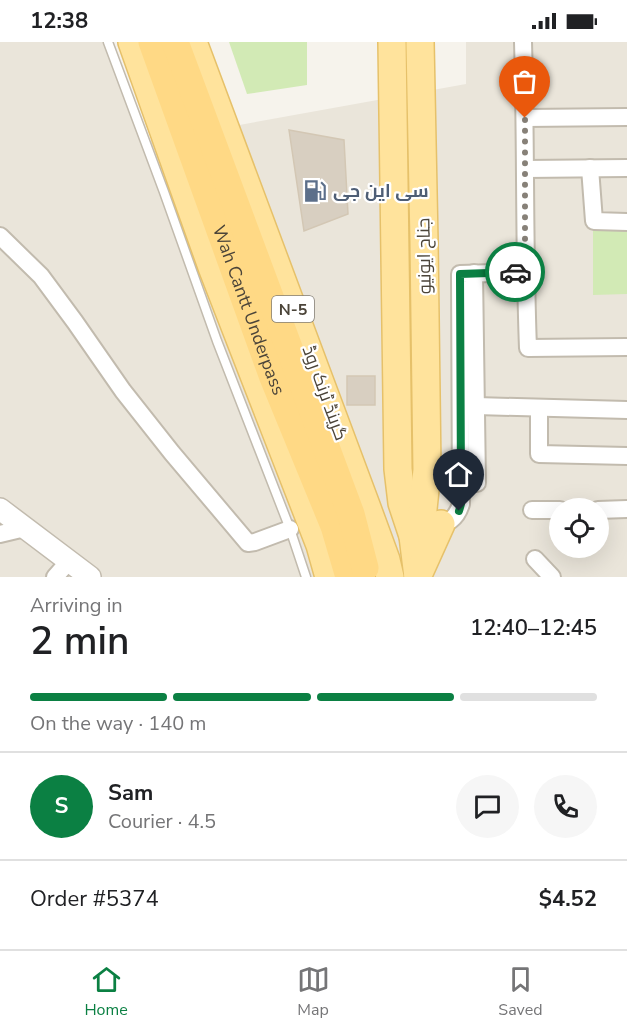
<!DOCTYPE html>
<meta charset="utf-8">
<style>
body{margin:0;font-family:"Nunito Sans",Cairo,sans-serif;background:#f6f6f6;color:#202124;height:100vh;display:flex;flex-direction:column;font-size:22px;white-space:nowrap}
*{box-sizing:border-box;margin:0}
p{font-size:20px;color:#757577}
.icon{flex:none;width:33px;height:33px;fill:none;stroke:currentColor;stroke-width:2;stroke-linecap:round;stroke-linejoin:round}
.map{position:relative;height:535px;overflow:hidden}
.panel{display:flex;flex-direction:column;background:#fff;flex:1}
.panel>*{flex:none}
.fabs{position:absolute;left:549px;top:456px;display:grid;gap:12px}
.fabs a{display:grid;place-items:center;width:60px;height:60px;border-radius:50%;background:#fff;box-shadow:0 6px 24px #0002;font-size:30px}
.pin{position:absolute;display:grid;place-items:center;width:51px;height:51px;color:#fff;margin:-62px -26px;border-radius:50% 50% 50% 0;rotate:-45deg;box-shadow:0 0 6px #0007}
.pin .icon{rotate:45deg}
.courier{position:absolute;display:grid;place-items:center;width:60px;height:60px;margin:-30px;border:4px solid #0b8043;border-radius:50%;background:#fff;color:#222;box-shadow:0 2px 8px #0007}
.summary em{font-style:normal;font-weight:600}
.summary div{display:flex;flex-direction:column-reverse}
.summary{display:flex;align-items:center;justify-content:space-between;height:102px;padding:0 30px}
h1{font-size:39px;font-weight:600;line-height:45px}
.bar{display:grid;grid-template-columns:repeat(4,1fr);gap:9px 6px;align-content:center;height:72px;padding:0 30px}
.bar i{height:8px;border-radius:4px;background:#e0e0e0}
.bar .on{background:#0b8043}
.bar p{grid-column:span 4}
.line{display:flex;align-items:center;gap:15px;padding:0 30px;border-top:2px solid #e0e0e0}
.line div{flex:1}
.round{display:grid;place-items:center;flex:none;width:63px;height:63px;border-radius:32px;background:#f6f6f6}
.status{display:flex;justify-content:space-between;align-items:center;height:42px;padding:0 30px;background:#fff;direction:ltr}
.status svg{height:16px;fill:currentColor}
.tabs{display:flex;justify-content:space-around;align-items:center;height:84px;border-top:2px solid #e0e0e0;background:#fff;font-size:16px;color:#757577}
.tabs a{display:grid;justify-items:center;gap:3px}
.tabs .on{color:#0b8043}
.map>svg:first-child{display:block}
.residential{fill:#eae5da;fill-rule:evenodd}
.green{fill:#d2eab5}
.building{fill:#d8cfc1;stroke:#d3c7b4;stroke-width:1.5}
.lines{fill:none;stroke-linecap:round;stroke-linejoin:round}
.service-casing{stroke:#c2bbae;stroke-width:11}
.minor-casing{stroke:#c2bbae;stroke-width:20}
.tertiary-casing{stroke:#c2bbae;stroke-width:24}
.primary-casing{stroke:#e6c16a;stroke-width:30}
.trunk-casing{stroke:#e0a43c;stroke-width:30}
.service{stroke:#fff;stroke-width:8}
.minor{stroke:#fff;stroke-width:16}
.tertiary{stroke:#fff;stroke-width:21}
.primary{stroke:#ffe39c;stroke-width:27}
.trunk{stroke:#ffd985;stroke-width:27}
.done{stroke:#878178;stroke-width:6;stroke-dasharray:0 10.8}
.route{stroke:#0b8043;stroke-width:8}
.labels{text-anchor:middle;stroke-width:4.5;stroke-linejoin:round;paint-order:stroke}
.shield{fill:#fff;stroke:#817c74;stroke-width:1.5}
.shield-label{font-size:16px;font-weight:bold;fill:#4b4439}
.service-label{font-size:18px;font-weight:bold;fill:#4e5e75;stroke:#fff;text-anchor:start}
.street-label{font-size:18px;fill:#4b4439;stroke:#fff}
</style>
<div class="status"><b>12:38</b><svg viewBox="0 0 49 12"><path d="M0 12V9h3v3zM5 12V6h3v6zM10 12V3h3v9zM15 12V0h3v12zM26 1h20v11H26zM47 4h2v5h-2z"/></svg></div>
<div class="map">
<svg width="627" height="535" viewBox="0 0 627 535">
<rect width="100%" height="100%" fill="#f6f3ec"/>
<!-- residential -->
<path class="residential" d="M0,0h112l33,100 321,-58v-42h161v535h-627zM560,466h38v40h-38z"/>
<!-- green -->
<g class="green">
<polygon points="229,0 307,0 307,43 247,52"/>
<polygon points="593,184 627,184 627,252 593,253"/>
</g>
<!-- building -->
<g class="building">
<polygon points="289,88 344,98 348,172 304,189"/>
<rect x="347" y="334" width="28" height="29"/>
</g>
<g class="lines">
<!-- service casing -->
<g class="service-casing">
<polyline id="service" points="108,0 164,150 217,299 290,487 306,535"/>
</g>
<!-- minor casing -->
<g class="minor-casing">
<g id="minor">
<path d="M523,0c3,102 1,204 5,306l99,-1"/>
<polyline points="525,76 627,75"/>
<polyline points="590,126 594,179 627,180"/>
<polyline points="525,127 627,126"/>
<polyline points="0,194 41,234 75,280 123,349 172,411 248,501 255,500 290,487"/>
<polyline points="474,231 477,441"/>
<polyline points="476,364 627,368"/>
<polyline points="539,367 539,412 627,414"/>
<polyline points="532,468 560,468"/>
<polyline points="598,468 627,467"/>
<path d="M433,479c14,7 24,-4 28,-17l-1,-230 65,-2"/>
<polyline points="0,492 25,486"/>
<polyline points="535,517 552,535"/>
<polyline points="55,535 69,519"/>
</g>
</g>
<!-- tertiary casing -->
<g class="tertiary-casing">
<polyline id="tertiary" points="0,467 90,535"/>
</g>
<!-- primary casing -->
<g class="primary-casing">
<g id="primary">
<polyline points="132,0 212,225 320,503 329,535"/>
<polyline points="193,0 367,466 386,518 390,535"/>
<polyline points="392,0 398,427 402,461 413,494 418,535"/>
<polyline points="413,494 423,467 427,428 424,199 420,0"/>
<polyline points="418,533 441,482"/>
</g>
</g>
<!-- trunk casing -->
<g class="trunk-casing">
<g id="trunk">
<path id="s1" d="M152,0l120,333 62,151 15,51"/>
<polyline points="175,0 351,472 365,526"/>
</g>
</g>
<!-- service -->
<use href="#service" class="service"/>
<!-- minor -->
<use href="#minor" class="minor"/>
<!-- tertiary -->
<use href="#tertiary" class="tertiary"/>
<!-- primary -->
<use href="#primary" class="primary"/>
<!-- trunk -->
<use href="#trunk" class="trunk"/>
</g>
<g class="lines">
<!-- done -->
<polyline class="done" points="515,230 525,230 525,76"/>
<!-- route -->
<polyline class="route" points="459,469 461,462 461,447 460,232 515,230"/>
</g>
<!-- icons -->
<defs>
<g id="fuel-bare" transform="scale(1.8)"><path d="M-5.5-6h7V0h2V4h1.3V-2.5L3-4.5l.8-.8L6-3V5H2.5V1h-1V6h-7ZM-4.2-4.7v3.2H.2V-4.7Z" fill="#5c6f8a" stroke="#fff" stroke-width="2.5" paint-order="stroke"/></g>
</defs>
<g fill-rule="evenodd">
<use href="#fuel-bare" x="315" y="149"/>
</g>
<g class="labels">
<!-- shield labels -->
<rect class="shield" x="272" y="254" width="42" height="26" rx="4.5"/>
<g class="shield-label">
<text x="293" y="273">N-5</text>
</g>
<!-- service labels -->
<g class="service-label">
<text x="333" y="155">سی این جی</text>
</g>
<!-- street labels -->
<g class="street-label">
<text transform="translate(424 214) rotate(-91)" y="6">جناح ایونیو</text>
<text dy="6" stroke="none"><textPath href="#s1" startOffset="285">Wah Cantt Underpass</textPath></text>
<text transform="translate(325 351) rotate(70)" y="6">گرینڈ ٹرنک روڈ</text>
</g>
</g>
</svg>
<div class="fabs">
<a><svg class="icon" aria-label="locate" viewBox="0 0 24 24"><circle cx="12" cy="12" r="6"/><path d="M12 2v4M12 18v4M2 12h4M18 12h4"/></svg></a>
</div>
<div class="pin" style="left:525px;top:76px;background:#ea580c"><svg class="icon" aria-label="bag" viewBox="0 0 24 24"><path d="M5 8h14l-1 12H6zM9 8a3 3 0 0 1 6 0"/></svg></div>
<div class="pin" style="left:459px;top:469px;background:#1f2937"><svg class="icon" aria-label="home" viewBox="0 0 24 24"><path d="M3 11l9-7 9 7M6 9v11h12V9"/></svg></div>
<div class="courier" style="left:515px;top:230px"><svg class="icon" aria-label="car" viewBox="0 0 24 24"><path d="M5 17H2v-5l4-1 3-4h7l3 4 3 1v5h-3M9 17h6M6 11h13"/><circle cx="7" cy="17" r="2"/><circle cx="17" cy="17" r="2"/></svg></div>
</div>
<section class="panel">
<div class="summary"><div><h1>2 min</h1><p>Arriving in</p></div><em>12:40–12:45</em></div>
<div class="bar"><i class="on"></i><i class="on"></i><i class="on"></i><i></i><p>On the way · 140 m</p></div>
<div class="line" style="height:108px"><b class="round" style="background:#0b8043;color:#fff">S</b><div><b>Sam</b><p>Courier · 4.5</p></div><a class="round"><svg class="icon" aria-label="chat" viewBox="0 0 24 24"><path d="M4 5h16v11H9l-5 4z"/></svg></a><a class="round"><svg class="icon" aria-label="phone" viewBox="0 0 24 24"><path d="M5 4h4l2 5-3 2q2 4 5 5l2-3 5 2v4C11 20 4 13 5 4z"/></svg></a></div>
<div class="line" style="height:78px"><div>Order #5374</div><b>$4.52</b></div>
</section>
<nav class="tabs">
<a class="on"><svg class="icon" aria-label="home" viewBox="0 0 24 24"><path d="M3 11l9-7 9 7M6 9v11h12V9"/></svg>Home</a>
<a><svg class="icon" aria-label="map" viewBox="0 0 24 24"><path d="M3 6l6-2 6 2 6-2v14l-6 2-6-2-6 2zM9 4v14M15 6v14"/></svg>Map</a>
<a><svg class="icon" aria-label="saved" viewBox="0 0 24 24"><path d="M7 4h10v16l-5-4-5 4z"/></svg>Saved</a>
</nav>
